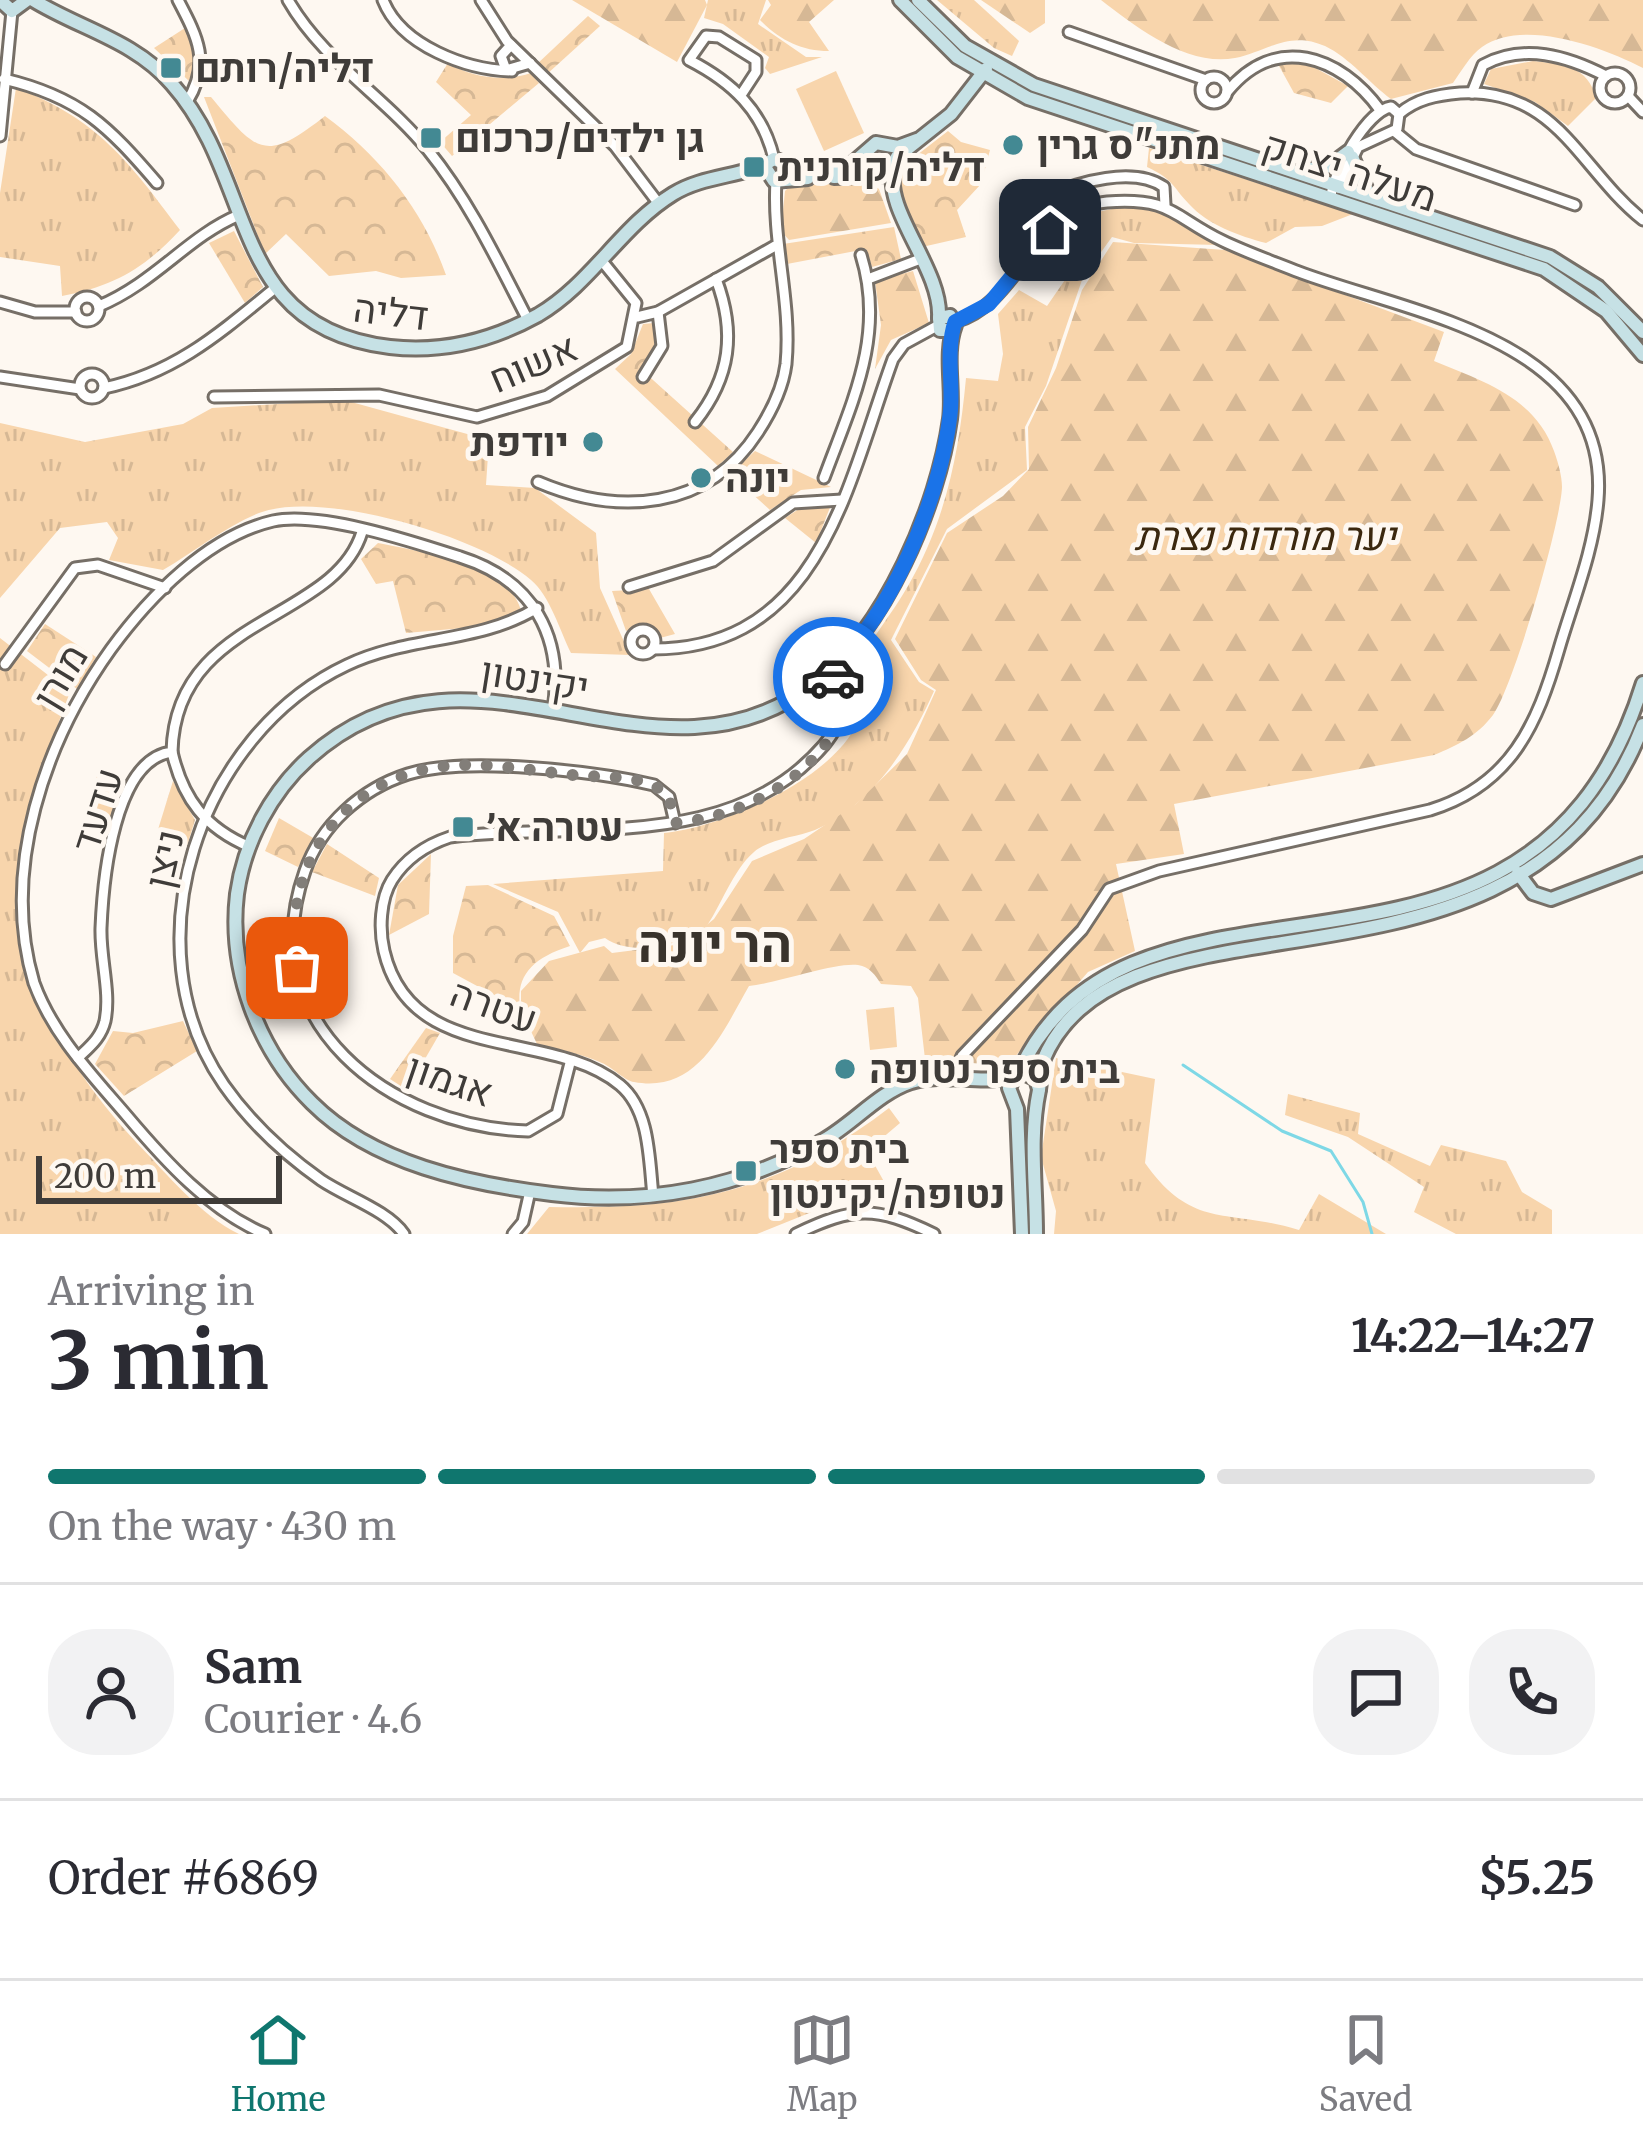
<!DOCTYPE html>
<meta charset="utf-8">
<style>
body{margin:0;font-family:Merriweather,Heebo,serif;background:#f2f2f3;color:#2b2b33;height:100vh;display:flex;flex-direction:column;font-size:45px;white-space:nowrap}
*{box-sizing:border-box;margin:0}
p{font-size:39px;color:#7c7c81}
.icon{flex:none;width:66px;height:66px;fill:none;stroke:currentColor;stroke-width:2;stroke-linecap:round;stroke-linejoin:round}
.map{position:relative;height:1234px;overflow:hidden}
.sheet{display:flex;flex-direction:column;background:#fff;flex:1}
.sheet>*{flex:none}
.scale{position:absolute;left:36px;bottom:30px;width:246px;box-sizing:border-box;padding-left:12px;border:6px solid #3f3c39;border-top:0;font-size:33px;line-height:42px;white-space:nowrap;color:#3f3c39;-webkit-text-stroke:9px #fef8f1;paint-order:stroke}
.pin{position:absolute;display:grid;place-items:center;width:102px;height:102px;color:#fff;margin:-51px;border-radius:24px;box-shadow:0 6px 18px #0006}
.courier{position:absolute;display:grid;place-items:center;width:120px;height:120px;margin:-60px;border:9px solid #1a73e8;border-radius:50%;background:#fff;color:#222;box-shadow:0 3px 15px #0007}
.overview em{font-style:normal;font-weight:700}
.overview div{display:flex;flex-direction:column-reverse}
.overview{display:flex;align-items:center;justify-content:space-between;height:204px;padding:0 48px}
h1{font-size:78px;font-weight:700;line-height:90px}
.bar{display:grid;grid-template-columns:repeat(4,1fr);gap:18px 12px;align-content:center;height:144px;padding:0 48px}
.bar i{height:15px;border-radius:9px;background:#e1e1e2}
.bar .selected{background:#0f766e}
.bar p{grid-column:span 4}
.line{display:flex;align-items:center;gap:30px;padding:0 48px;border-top:3px solid #e1e1e2}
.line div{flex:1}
.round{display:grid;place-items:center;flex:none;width:126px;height:126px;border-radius:48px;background:#f2f2f3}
.menu{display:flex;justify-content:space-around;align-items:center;height:168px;border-top:3px solid #e1e1e2;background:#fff;font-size:33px;color:#7c7c81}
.menu a{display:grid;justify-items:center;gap:6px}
.menu .selected{color:#0f766e}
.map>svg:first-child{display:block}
.grass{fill:url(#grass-tufts)}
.forest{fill:url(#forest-firs)}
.park{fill:url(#park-crowns)}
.pitch{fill:#f8d5ac}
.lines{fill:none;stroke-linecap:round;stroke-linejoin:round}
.stream{stroke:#7ed8e6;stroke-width:3}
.street-casing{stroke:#766f67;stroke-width:15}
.secondary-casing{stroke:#766f67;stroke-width:18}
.street{stroke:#fff;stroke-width:9}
.secondary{stroke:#c6e1e5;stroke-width:12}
.done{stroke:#827e79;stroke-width:12;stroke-dasharray:0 21.6}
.route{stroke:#1a73e8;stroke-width:15}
.poi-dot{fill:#438993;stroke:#fef8f1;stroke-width:4.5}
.labels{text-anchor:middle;stroke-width:10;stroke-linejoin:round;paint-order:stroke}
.poi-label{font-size:39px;font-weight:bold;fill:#3f3c39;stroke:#fef8f1;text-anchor:start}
.street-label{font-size:39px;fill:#3f3c39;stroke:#fef8f1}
.park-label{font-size:39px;font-style:italic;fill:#3b280f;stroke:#fef8f1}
.district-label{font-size:51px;font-weight:bold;fill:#39332c;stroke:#fef8f1}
</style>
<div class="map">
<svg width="1643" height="1234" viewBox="0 0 1643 1234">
<defs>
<pattern id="grass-tufts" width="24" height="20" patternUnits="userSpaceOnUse" patternTransform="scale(3)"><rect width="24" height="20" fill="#f8d5ac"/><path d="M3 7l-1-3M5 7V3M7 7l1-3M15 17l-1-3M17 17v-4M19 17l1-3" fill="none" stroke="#d6b895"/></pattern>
<pattern id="forest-firs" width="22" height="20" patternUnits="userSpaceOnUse" patternTransform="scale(3)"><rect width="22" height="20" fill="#f8d5ac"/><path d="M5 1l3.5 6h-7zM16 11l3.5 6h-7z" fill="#d6b895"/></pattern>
<pattern id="park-crowns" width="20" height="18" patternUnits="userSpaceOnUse" patternTransform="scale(3)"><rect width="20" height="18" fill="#f8d5ac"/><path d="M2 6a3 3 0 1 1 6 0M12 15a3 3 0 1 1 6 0" fill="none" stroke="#d6b895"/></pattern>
</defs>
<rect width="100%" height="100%" fill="#fef8f1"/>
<!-- grass -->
<g class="grass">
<polygon points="708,0 766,0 758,24 806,57 822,57 770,74 765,68 769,57 723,24 704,18"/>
<polygon points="937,0 974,0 1019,41 1012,56 994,48"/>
<path d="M1533,61c30,3 55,5 63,37l-28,28 -33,-24 -51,-18 7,-15z"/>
<path d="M16,88c81,30 114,75 164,142 -36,39 -66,56 -118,66l-2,-30 -60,-9v-64z"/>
<path d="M1149,148l204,66 -31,12 -27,1 -29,16c-27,-7 -58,-18 -77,-39 -18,-19 -15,-24 -42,-37z"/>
<path d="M1132,205l43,10 44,30 -85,-2 -22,-6 -29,40 -37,109 -21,41 2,43 -80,59 -56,111 28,42 15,9c-24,54 -62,115 -119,139 -18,7 -46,9 -61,22 -22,19 -33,55 -50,78 -27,15 -72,27 -99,8l-16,4 -9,11 -22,-41 -65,-28 170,-13 1,-38c64,-5 237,-79 193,-166 14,-29 35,-53 51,-81 38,-66 51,-133 58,-208l32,3 5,-27 -5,-40 21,-24 28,16 40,-58 -14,-24 9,-9z"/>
<path d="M344,400l145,40 -3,45 49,3 61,45 4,55 30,67 -59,-2c-11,-22 -21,-57 -40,-73 -49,-43 -209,-91 -272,-67 -33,13 -65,39 -96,57l-54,-10 9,-22 -11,-16 -47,6 -60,70v-175l85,19 98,-18 29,-16z"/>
<path d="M0,638l70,54c-70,181 -70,304 67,451 30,31 63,72 102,91h-239z"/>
<polygon points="97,776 123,785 110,821 84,811"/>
<polygon points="173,781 195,820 187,846 156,836"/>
<path d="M1056,1058l99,21 -10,84c48,68 83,45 154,67l20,-36 67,40h-332l2,-23 -15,-54z"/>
<polygon points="1288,1094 1360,1113 1358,1134 1430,1166 1441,1145 1506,1161 1522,1192 1552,1210 1552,1234 1456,1234 1414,1212 1424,1187 1348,1137 1285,1115"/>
<path d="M889,1108l11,15 -33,28 20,36 -11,12 -37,2 -82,33h-230l22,-27c138,3 229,-14 340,-99z"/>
</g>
<!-- forest -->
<g class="forest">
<polygon points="572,0 705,0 707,5 677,62"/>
<path d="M768,0h66l-25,22 20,29c-28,0 -49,-11 -69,-31l11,-15z"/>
<polygon points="981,0 1045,0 1045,23 1030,33"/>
<path d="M1101,0h542v68c-41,-21 -120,-50 -161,-21 -12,8 -21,25 -29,36l-62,16c-22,-16 -41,-41 -66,-53 -36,-16 -57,5 -90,12 -48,9 -99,-31 -134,-58z"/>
<polygon points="864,180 879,189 891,223 789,240 781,231 785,191 792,184"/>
<path d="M1113,242l112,8 219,82 -10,29c48,20 101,36 120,90 4,11 8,25 8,36 -1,35 -49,201 -69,228 -16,21 -35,30 -59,40l-260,49 10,50 -68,10 19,87 -47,21 -81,94 -82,-7 -7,-61 -7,-12 -30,-2c-6,-9 -11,-17 -23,-19 -23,-3 -80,18 -109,21 -26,45 -51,108 -115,96 -9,-1 -22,-15 -32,-19 -20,-9 -43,-13 -65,-19l-16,-34v-19l28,-30 55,-15 8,7 71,-9 31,-25 38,-58 52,-22 52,-35 51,-50 29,-64 -15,-10 -26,-41 52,-106 56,-37 26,-27 -1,-42 28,-59 26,-78z"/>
<polygon points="913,271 929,323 891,340 875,369 881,325 875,281"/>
</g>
<!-- park -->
<g class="park">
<polygon points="588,16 600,26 546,75 536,65"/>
<polygon points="185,28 196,60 189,81 154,48"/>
<polygon points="1299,59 1348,86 1331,103 1294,93 1278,64"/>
<path d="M448,63c25,15 56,19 83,10l8,10 -87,73 -12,-14 31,-27 -35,-33z"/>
<path d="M204,97h7c46,55 53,67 114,19 56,41 98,94 121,159l-45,3 -25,-7 -47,5 -43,-42 -21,20z"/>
<polygon points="948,131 961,142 990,150 981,184 957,210 966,237 922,247 895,180 899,169"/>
<polygon points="894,227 901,259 872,267 866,249 787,264 783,244"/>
<polygon points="234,231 263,287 245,303 209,243"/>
<polygon points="654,323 656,343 643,371 733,452 718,466 615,369 631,354 643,324"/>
<polygon points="755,451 831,487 801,490 770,510 730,474"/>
<polygon points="831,505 816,543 785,518 802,507"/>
<path d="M378,543c39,8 133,22 143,68l-46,16 -69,6 -13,-52 -17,3 -15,-25z"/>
<polygon points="649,589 675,634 660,638 646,623 626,631 612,591"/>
<polygon points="45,624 96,657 77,689 27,651"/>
<polygon points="279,818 315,839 298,867 265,851"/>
<polygon points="327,844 379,878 375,896 312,872"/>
<polygon points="431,854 429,914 389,935 398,885"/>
<path d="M488,885l66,31 16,30c-50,16 -60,41 -43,89l-18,-6 7,-22 -63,-34v-37l13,-50z"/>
<polygon points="183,1021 197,1051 124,1096 95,1064 113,1031 133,1033"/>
<polygon points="426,1028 440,1033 407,1090 390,1079"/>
</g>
<!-- pitch -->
<g class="pitch">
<polygon points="836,71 864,133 824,151 796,89"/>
<polygon points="894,1007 897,1047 870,1050 866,1010"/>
</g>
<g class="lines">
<!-- stream -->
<polyline class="stream" points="1183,1065 1282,1131 1331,1151 1363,1202 1372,1234"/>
<!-- street casing -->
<g class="street-casing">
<g id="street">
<path d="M178,0c20,38 33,63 9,102"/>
<path d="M288,0c35,61 97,97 140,150 42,52 70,112 100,170"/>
<path d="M383,0c18,46 84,70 129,71"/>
<polyline points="481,0 507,41 615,146 659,204"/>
<polyline points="1069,32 1206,80"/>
<polyline points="511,45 501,56 506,70 530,63"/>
<circle cx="1615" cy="88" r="15"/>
<circle cx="1214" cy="90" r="13"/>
<path d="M4,79c76,18 104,47 153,104"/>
<path d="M1227,92c48,-59 113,-37 153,18"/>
<path d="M1472,93l11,-28c41,-22 84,-9 123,11"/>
<path d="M741,95l15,-23v-12l-37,-23 -13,-1 -17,24c43,22 74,51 85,99"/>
<polyline points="1628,96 1643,112"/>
<path d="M1399,114c17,-15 38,-19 61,-21 98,-5 118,75 183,127"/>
<polyline points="1394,131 1416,149 1575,205"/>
<polyline points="0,136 12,11"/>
<circle cx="1037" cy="198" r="11"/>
<polyline points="1338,188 1358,147 1397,129 1399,114"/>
<path d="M1048,196c30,-14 86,-30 116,-9l1,18"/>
<path d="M1331,197c2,-26 36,-86 60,-90l8,7"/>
<polyline points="868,279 923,258"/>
<circle cx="87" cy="309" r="12"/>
<polyline points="0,302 35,312 76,312"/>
<path d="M99,306c57,-24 88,-69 140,-91"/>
<polyline points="637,317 658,312 775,246"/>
<circle cx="92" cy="386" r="12"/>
<polyline points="0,377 80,389"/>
<polyline points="643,377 662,346 658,312"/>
<path d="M104,388c71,-15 116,-55 171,-100"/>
<polyline points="214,397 379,395 477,417 547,396 627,347 636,303 602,261"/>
<path d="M695,422c36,-45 41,-90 21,-143"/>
<path d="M824,478c28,-76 62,-143 37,-223"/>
<path d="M538,482c80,34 169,29 220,-50 13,-20 25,-44 28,-68 6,-62 -14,-121 -10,-183"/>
<polyline points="629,587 713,561 793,503 842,500"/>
<circle cx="643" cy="642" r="12"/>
<path d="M653,649c167,0 194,-164 240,-290l11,-15 33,-18"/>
<polyline points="5,664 75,568 98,565 165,588"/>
<path d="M172,752c11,47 33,76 78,95"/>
<path d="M78,1058c11,-11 23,-20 27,-37 6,-29 -5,-62 -4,-93 2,-49 13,-169 71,-176 3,-137 162,-129 190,-220"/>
<path d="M570,1063l-13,51 -29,17c-138,-4 -277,-109 -223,-260 16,-46 56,-82 103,-97 56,-18 186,-3 246,11l15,12 6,26"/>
<path d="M951,1080l11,-24 120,-126 27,-41 50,-18 271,-61c81,-25 107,-85 129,-161 14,-48 35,-99 39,-149 13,-161 -188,-186 -299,-228 -25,-10 -51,-19 -76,-31 -50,-24 -51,-44 -116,-39 -75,7 -86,101 -152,120"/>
<path d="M653,1196c-4,-37 -3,-86 -33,-111 -70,-58 -209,-18 -236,-134 -5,-21 -4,-52 8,-71 14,-22 34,-35 58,-43 128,-16 280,17 374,-92 21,-25 24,-47 4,-74"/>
<path d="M265,1234c-55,-23 -100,-73 -138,-118 -35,-41 -74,-81 -93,-133 -34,-114 11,-242 77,-334 38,-52 97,-113 162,-128 47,-10 141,21 187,36 73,23 104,79 93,153"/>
<path d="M404,1234c-17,-24 -58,-37 -83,-54 -37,-26 -71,-58 -97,-95 -97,-140 -24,-351 123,-420 63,-30 131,-21 190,-57"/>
<polyline points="513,1234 523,1222 530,1191"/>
<path d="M796,1234c58,-28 80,-28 138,0"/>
</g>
</g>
<!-- secondary casing -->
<g class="secondary-casing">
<g id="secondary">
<polyline points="0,0 12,11 27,0"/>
<path d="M33,0c47,29 101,40 139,84 86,97 55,244 218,263 53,6 101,-6 148,-32 53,-31 83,-89 135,-121 32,-20 74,-17 101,-35l24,10 35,1 20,-7 23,-20 22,4 19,-7"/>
<polyline points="900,0 957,57 1028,98 1544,269 1606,311 1643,355"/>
<polyline points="918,0 965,46 1034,85 1550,257 1598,287 1643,332"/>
<polyline points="1352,157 1368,193"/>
<polyline points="765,167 774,181 808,178"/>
<path d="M894,169c-11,42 48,100 45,149"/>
<polyline points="1306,170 1329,166 1348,152"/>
<polyline points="834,177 887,175 897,157 951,114 986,69"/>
<path d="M952,330h-12l-1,-12 11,-2 5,9c-11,29 -1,63 -5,94 -12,87 -65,210 -135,264 -163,126 -342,-73 -506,75 -38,34 -65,85 -72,136 -9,76 21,156 75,209 61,61 158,81 240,91 95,12 189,-6 272,-54 30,-17 54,-47 87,-58 38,-11 75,6 113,-9l12,6 3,10"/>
<polyline points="1518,873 1533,893 1551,899 1643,864"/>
<path d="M1018,1074c115,-254 512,-24 625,-391"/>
<polyline points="1014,1077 1009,1088 1017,1109 1022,1234"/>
<path d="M1036,1234c0,-50 -7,-96 3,-144 2,-10 -1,-18 3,-27 78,-197 483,-30 601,-338"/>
</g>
</g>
<!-- street -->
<use href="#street" class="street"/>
<!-- secondary -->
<use href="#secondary" class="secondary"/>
</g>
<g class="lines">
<!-- done -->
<path class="done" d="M297,968c-16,-92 36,-180 130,-199 47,-10 99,1 146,6 30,3 75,-2 96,22l6,26c68,-6 144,-46 169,-113l-11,-33"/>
<!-- route -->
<path class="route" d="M833,677l-5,-6c63,-51 113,-176 122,-256 4,-31 -5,-63 5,-93l34,-18 61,-74"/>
</g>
<!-- markers -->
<g class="poi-dot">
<rect x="159" y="56" width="24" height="24" rx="6"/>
<rect x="419" y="126" width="24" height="24" rx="6"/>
<circle cx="1013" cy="145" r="12"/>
<rect x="742" y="155" width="24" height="24" rx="6"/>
<circle cx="593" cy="442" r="12"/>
<circle cx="701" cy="478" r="12"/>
<rect x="451" y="815" width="24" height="24" rx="6"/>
<circle cx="845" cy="1069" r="12"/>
<rect x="734" y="1159" width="24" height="24" rx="6"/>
</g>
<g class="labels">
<!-- poi labels -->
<g class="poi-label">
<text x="195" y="82">דליה/רותם</text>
<text x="455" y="152">גן ילדים/כרכום</text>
<text x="1037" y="159">מתנ"ס גרין</text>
<text x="778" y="181">דליה/קורנית</text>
<text x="569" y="456" text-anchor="end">יודפת</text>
<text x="725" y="492">יונה</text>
<text x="487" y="841">עטרה א׳</text>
<text x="869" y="1083">בית ספר נטופה</text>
<text x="770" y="1163">בית ספר<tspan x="770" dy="45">נטופה/יקינטון</tspan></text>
</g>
<!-- street labels -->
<g class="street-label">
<text transform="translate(1350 171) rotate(18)" y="14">מעלה יצחק</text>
<text transform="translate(391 312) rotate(7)" y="14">דליה</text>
<text transform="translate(533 363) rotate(-23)" y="14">אשוח</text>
<text transform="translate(60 676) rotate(-59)" y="14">מורן</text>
<text transform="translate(535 679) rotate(9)" y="14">יקינטון</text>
<text transform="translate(97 810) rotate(-72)" y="14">עדעד</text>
<text transform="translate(164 859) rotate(-77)" y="14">ניצן</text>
<text transform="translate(494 1006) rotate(20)" y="14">עטרה</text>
<text transform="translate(450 1080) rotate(19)" y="14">אגמון</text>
</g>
<!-- park labels -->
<g class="park-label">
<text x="1265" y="550">יער מורדות נצרת</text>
</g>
<!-- district labels -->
<g class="district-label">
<text x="715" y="962">הר יונה</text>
</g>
</g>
</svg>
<div class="scale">200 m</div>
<div class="pin" style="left:297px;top:968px;background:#ea580c"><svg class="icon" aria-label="bag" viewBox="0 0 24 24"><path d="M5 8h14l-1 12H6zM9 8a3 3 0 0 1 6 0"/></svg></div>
<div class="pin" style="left:1050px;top:230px;background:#1f2937"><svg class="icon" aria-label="home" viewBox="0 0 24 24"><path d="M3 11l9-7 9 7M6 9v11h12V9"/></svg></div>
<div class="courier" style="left:833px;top:677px"><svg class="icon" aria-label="car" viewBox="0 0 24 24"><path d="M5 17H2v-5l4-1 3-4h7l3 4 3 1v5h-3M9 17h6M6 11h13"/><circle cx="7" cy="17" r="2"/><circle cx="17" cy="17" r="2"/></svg></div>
</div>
<section class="sheet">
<div class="overview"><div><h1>3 min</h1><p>Arriving in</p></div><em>14:22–14:27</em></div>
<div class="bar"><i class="selected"></i><i class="selected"></i><i class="selected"></i><i></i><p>On the way · 430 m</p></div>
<div class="line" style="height:216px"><a class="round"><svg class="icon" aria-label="person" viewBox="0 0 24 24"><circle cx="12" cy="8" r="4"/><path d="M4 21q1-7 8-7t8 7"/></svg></a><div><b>Sam</b><p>Courier · 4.6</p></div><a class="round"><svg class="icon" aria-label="chat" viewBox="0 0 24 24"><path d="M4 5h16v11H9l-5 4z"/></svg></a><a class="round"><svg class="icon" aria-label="phone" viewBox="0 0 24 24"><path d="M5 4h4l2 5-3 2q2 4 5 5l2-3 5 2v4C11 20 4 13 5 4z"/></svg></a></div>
<div class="line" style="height:156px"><div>Order #6869</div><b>$5.25</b></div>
</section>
<nav class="menu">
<a class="selected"><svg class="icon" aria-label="home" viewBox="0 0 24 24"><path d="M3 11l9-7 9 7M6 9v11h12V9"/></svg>Home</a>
<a><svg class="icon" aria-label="map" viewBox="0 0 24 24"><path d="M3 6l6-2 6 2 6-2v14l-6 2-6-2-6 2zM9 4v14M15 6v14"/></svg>Map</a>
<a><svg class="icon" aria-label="saved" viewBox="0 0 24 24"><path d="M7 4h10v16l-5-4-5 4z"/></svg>Saved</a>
</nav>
